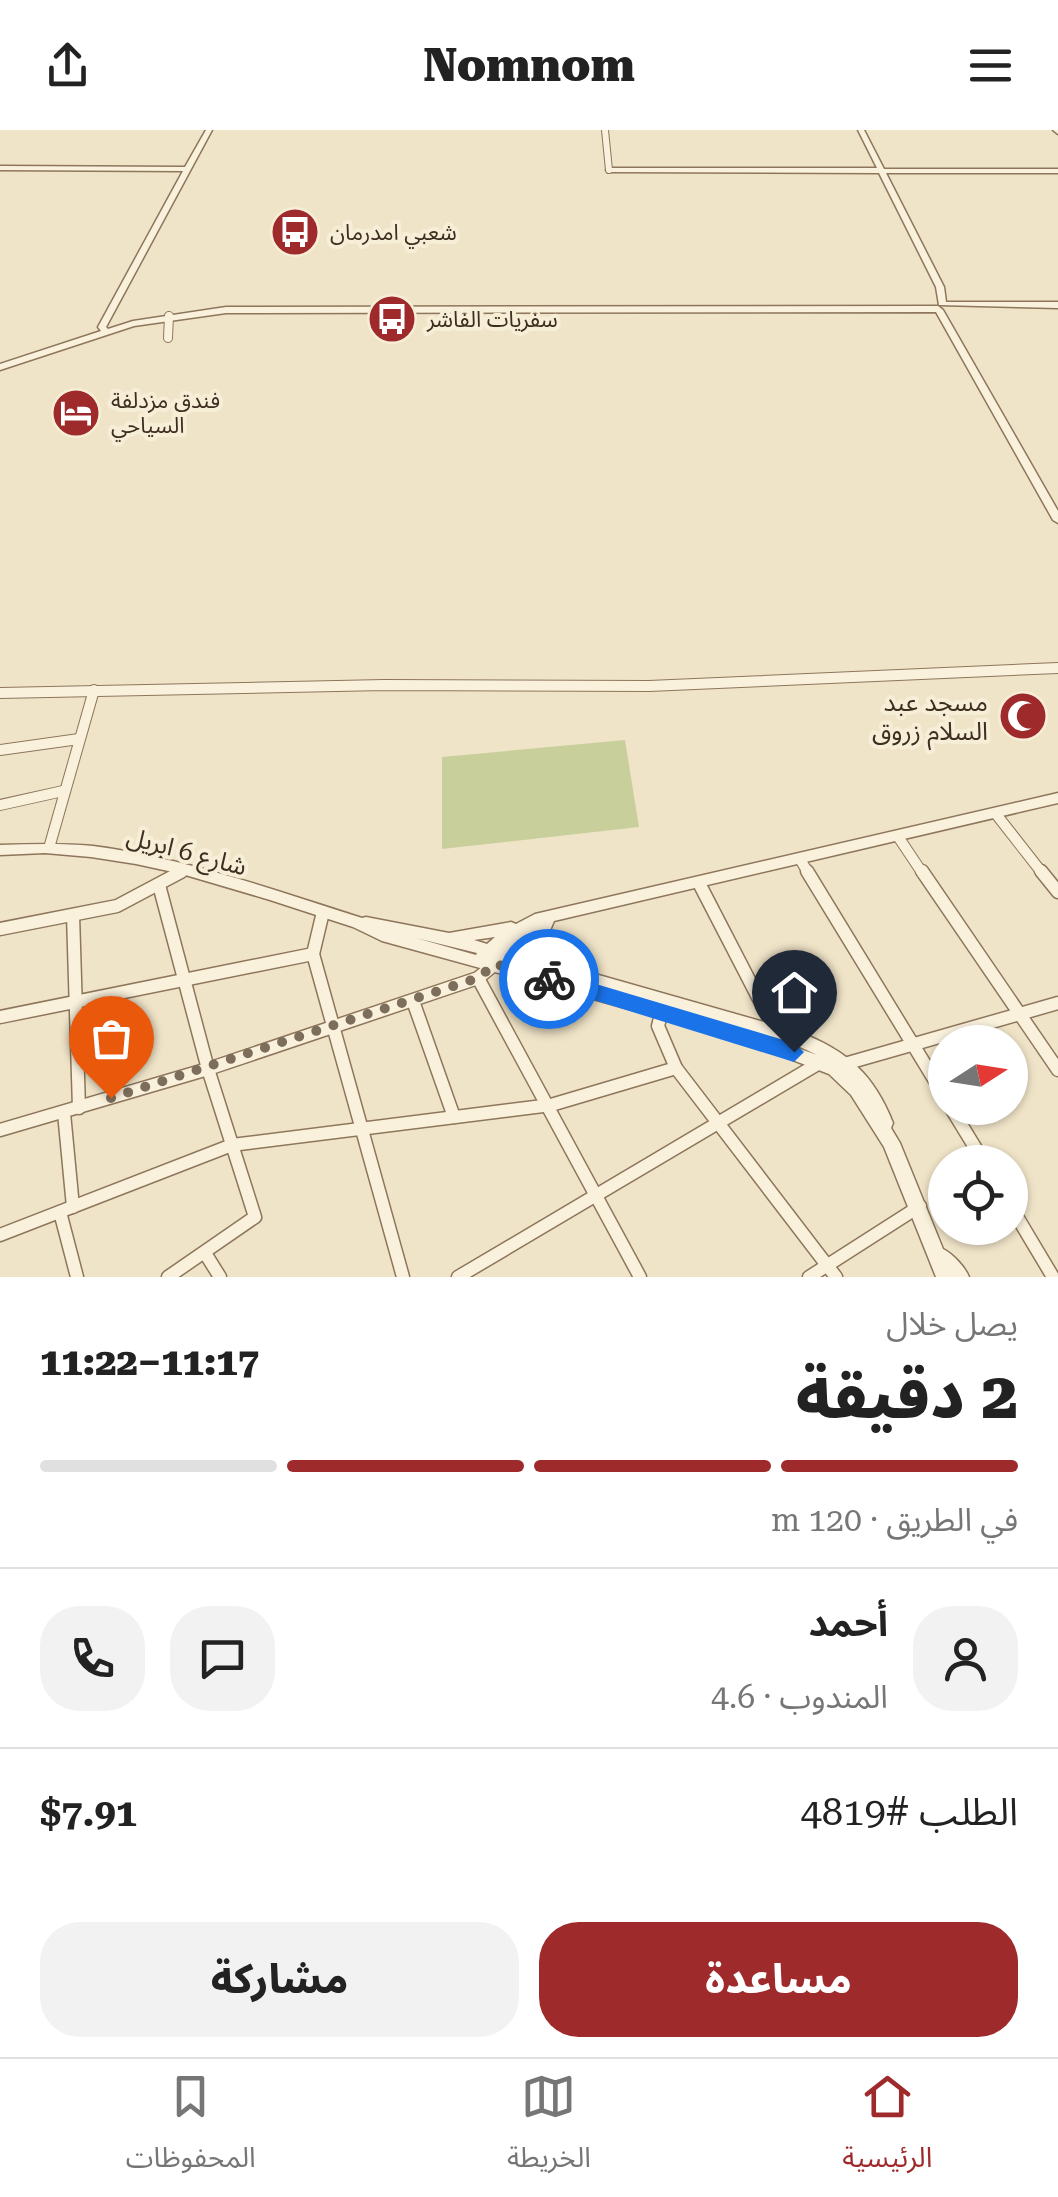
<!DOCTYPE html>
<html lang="ar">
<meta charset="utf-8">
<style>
body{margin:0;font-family:"Roboto Serif","Noto Sans Arabic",serif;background:#f2f2f2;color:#222;direction:rtl;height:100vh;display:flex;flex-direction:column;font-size:38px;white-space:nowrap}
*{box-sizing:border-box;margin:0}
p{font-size:32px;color:#767676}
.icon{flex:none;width:55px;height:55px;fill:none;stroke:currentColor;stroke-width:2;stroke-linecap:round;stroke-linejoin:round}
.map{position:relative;height:1147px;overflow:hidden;direction:ltr}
.sheet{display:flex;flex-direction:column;background:#fff;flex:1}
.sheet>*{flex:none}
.needle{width:65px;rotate:78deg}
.fabs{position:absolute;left:928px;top:895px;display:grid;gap:20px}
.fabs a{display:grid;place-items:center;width:100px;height:100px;border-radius:50%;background:#fff;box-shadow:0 2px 8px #0004;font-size:50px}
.pin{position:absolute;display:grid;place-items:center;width:85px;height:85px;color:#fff;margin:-102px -42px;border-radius:50% 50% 50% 0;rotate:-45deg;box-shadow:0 0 10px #0007}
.pin .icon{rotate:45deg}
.courier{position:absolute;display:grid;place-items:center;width:100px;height:100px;margin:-50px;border:8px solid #1a73e8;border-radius:50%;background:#fff;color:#222;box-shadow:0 2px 12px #0007}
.headline em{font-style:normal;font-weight:800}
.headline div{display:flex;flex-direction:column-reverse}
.headline{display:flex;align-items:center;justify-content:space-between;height:170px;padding:0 40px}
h1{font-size:65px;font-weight:800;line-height:75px}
.bar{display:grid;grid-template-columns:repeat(4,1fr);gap:15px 10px;align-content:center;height:120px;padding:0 40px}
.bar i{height:12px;border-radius:8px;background:#e0e0e0}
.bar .active{background:#9e2a2b}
.bar p{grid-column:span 4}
.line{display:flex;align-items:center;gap:25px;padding:0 40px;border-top:2px solid #e0e0e0}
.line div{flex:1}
.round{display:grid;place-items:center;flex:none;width:105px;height:105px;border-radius:40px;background:#f2f2f2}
.primary-button{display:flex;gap:20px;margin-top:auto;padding:20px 40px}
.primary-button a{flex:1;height:115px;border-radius:40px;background:#9e2a2b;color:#fff;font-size:40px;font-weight:800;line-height:115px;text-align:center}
.primary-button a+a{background:#f2f2f2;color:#222}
header{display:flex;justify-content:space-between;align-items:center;height:130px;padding:0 40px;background:#fff;font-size:45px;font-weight:800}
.menu{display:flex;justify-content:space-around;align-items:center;height:140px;border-top:2px solid #e0e0e0;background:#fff;font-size:28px;color:#767676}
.menu a{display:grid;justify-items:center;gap:5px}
.menu .active{color:#9e2a2b}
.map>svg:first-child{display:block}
.green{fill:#c9cf9b}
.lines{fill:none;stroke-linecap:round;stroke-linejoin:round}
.minor-far3-casing{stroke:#8d765c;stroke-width:8}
.minor-far2-casing{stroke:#8d765c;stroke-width:10}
.minor-far1-casing{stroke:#8d765c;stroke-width:12}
.minor-casing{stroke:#8d765c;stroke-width:15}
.tertiary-casing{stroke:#8d765c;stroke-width:3}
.minor-far3{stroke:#faf1dc;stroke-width:6}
.minor-far2{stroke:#faf1dc;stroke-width:8}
.minor-far1{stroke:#faf1dc;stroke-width:10}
.minor{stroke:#faf1dc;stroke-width:12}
.tertiary{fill:#faf1dc;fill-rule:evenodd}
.route{fill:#1a73e8}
.done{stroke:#7c6e5b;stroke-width:10;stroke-dasharray:0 18}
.labels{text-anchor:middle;stroke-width:8;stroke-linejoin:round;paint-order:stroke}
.far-poi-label{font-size:22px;fill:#3d2e20;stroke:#f7eed8;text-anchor:start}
.poi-label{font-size:25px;fill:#3d2e20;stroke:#f7eed8;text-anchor:end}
.street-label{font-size:25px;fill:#3d2e20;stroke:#f7eed8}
</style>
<header><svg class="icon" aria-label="menu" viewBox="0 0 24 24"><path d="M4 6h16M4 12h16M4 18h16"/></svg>Nomnom<svg class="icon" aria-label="share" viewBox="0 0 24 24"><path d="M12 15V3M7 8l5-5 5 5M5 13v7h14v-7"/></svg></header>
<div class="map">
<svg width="1058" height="1147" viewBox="0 0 1058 1147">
<rect width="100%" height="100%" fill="#f0e4c8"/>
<!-- green -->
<polygon class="green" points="625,610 639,697 442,719 442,627"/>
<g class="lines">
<!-- minor-far3 casing -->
<g class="minor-far3-casing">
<polyline id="minor-far3" points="605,0 609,40"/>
</g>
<!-- minor-far2 casing -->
<g class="minor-far2-casing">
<polyline id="minor-far2" points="168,208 169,186"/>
</g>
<!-- minor-far1 casing -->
<g class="minor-far1-casing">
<g id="minor-far1">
<polyline points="0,563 384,555 649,556 1058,538"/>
<polyline points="0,620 79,609"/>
<polyline points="0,675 63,661"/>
<polyline points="996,684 1043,744"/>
<polyline points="899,708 923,744"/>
<polyline points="49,718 94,560"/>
<polyline points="801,731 809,744"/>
</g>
</g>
<!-- minor casing -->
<g class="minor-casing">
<g id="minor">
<polyline points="807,741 945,967"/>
<polyline points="922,741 1058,940"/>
<polyline points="1041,741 1058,762"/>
<polyline points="159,755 208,939 255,1087 168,1147"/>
<polyline points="700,755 776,902"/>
<polyline points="323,782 313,824 403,1147"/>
<polyline points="73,785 79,978"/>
<polyline points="0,799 117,776 181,742"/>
<polyline points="478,848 640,1147"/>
<polyline points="413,871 454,987"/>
<polyline points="663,877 658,896 676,938 836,1147"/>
<polyline points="0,887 313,824"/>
<polyline points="848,933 1058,873"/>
<polyline points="951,978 984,1032"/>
<polyline points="64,983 73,1077"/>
<polyline points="0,1000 208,939 478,848 495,834"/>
<polyline points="1010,1075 1053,1147"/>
<polyline points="60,1082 77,1147"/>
<polyline points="0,1105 232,1015 551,975 676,938"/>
<polyline points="205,1123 220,1147"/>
<polyline points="458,1147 821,932"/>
<polyline points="809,1147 920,1076"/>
</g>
</g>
<!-- tertiary casing -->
<g class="tertiary-casing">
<g id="tertiary">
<polygon points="206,0 212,0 106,197 108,199 133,191 226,177 938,176 943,180 1058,381 1058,393 1053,390 936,182 226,183 134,196 0,240 0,234 101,201 98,197 183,41 0,40 0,36 185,37"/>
<polygon points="858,0 864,0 884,39 1058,39 1058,43 886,43 944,157 946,172 1058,172 1058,178 939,175 936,157 879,43 609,42 606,40 609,38 877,38"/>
<polygon points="1053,0 1058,0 1058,4"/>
<path d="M1058,663v10l-504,118 -11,26 10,15 246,70c49,19 75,43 94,91l-2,5 9,15 43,106c10,5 22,18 26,28h-33l-52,-130 -33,-52 -22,-21 -91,-35 -356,-98 -29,-14 -83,-27 -88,-26 -46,-10 -45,-7 -46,-4 -45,2v-10c31,-1 62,-2 93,1 92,12 181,44 269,72l4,-1 83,16 62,-11 5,2 19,-10zM495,807l-8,7 -13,-4zM416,808l61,15 -1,2zM529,814l-2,3 6,10 -16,-5zM505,831l96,28 -98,-27zM767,907l29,8 21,10z"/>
</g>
</g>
<!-- minor-far3 -->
<use href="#minor-far3" class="minor-far3"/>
<!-- minor-far2 -->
<use href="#minor-far2" class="minor-far2"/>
<!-- minor-far1 -->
<use href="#minor-far1" class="minor-far1"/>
<!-- minor -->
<use href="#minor" class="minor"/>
<!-- tertiary -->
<use href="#tertiary" class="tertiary"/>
</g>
<!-- route -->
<polygon class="route" points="549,840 794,913 804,922 794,932 542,854 542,843"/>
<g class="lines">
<!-- done -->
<polyline class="done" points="111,968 478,848 495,834 549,849"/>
</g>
<!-- icons -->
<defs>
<g id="bus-disc" transform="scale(2.5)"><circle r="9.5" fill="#9e2a2b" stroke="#f7eed8"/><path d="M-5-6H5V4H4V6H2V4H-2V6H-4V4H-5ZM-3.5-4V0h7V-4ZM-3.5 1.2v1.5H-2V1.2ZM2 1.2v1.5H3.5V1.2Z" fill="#fff"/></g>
<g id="hotel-disc" transform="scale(2.5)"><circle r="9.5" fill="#9e2a2b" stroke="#f7eed8"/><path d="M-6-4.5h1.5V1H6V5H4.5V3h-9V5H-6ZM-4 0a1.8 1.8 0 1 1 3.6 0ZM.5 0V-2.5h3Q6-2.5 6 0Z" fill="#fff"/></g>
<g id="mosque-disc" transform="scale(2.5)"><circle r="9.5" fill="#9e2a2b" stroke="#f7eed8"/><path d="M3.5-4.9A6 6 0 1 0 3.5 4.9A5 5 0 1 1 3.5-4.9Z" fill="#fff"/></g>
</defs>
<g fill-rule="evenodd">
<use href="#bus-disc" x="295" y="102"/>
<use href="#bus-disc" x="392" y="189"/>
<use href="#hotel-disc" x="76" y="283"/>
<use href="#mosque-disc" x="1023" y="586"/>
</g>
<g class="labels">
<!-- far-poi labels -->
<g class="far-poi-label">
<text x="330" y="110">شعبي امدرمان</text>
<text x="427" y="197">سفريات الفاشر</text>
<text x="111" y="278">فندق مزدلفة<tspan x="111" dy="25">السياحي</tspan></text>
</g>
<!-- poi labels -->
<g class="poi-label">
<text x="988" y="581">مسجد عبد<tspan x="988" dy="29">السلام زروق</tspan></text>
</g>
<!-- street labels -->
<g class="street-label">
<text transform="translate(187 721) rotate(15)" y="9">شارع 6 ابريل</text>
</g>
</g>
</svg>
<div class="fabs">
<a><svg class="needle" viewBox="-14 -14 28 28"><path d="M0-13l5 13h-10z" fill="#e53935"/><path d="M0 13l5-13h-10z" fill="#767676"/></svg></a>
<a><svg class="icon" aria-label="locate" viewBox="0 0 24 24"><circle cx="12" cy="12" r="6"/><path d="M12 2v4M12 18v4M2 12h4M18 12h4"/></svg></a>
</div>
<div class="pin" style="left:111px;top:968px;background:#ea580c"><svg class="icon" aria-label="bag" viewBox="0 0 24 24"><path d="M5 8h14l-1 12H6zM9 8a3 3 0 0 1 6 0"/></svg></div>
<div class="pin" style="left:794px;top:922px;background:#1f2937"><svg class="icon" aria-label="home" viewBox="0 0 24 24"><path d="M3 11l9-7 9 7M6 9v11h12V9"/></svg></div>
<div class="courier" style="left:549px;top:849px"><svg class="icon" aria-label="bike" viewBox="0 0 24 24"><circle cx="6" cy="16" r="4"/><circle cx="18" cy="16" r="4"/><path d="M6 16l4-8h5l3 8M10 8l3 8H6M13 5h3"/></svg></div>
</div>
<section class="sheet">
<div class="headline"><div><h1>2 دقيقة</h1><p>يصل خلال</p></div><em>11:17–11:22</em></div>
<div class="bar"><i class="active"></i><i class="active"></i><i class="active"></i><i></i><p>في الطريق · 120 m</p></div>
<div class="line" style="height:180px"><a class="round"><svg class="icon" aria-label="person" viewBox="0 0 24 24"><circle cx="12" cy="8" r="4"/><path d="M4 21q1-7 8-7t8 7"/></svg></a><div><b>أحمد</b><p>المندوب · 4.6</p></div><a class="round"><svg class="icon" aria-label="chat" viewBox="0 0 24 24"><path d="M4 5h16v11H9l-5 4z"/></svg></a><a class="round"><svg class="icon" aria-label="phone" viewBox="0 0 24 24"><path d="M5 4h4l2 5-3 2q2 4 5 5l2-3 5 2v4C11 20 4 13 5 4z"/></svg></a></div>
<div class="line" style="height:130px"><div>الطلب #4819</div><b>$7.91</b></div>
<div class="primary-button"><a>مساعدة</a><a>مشاركة</a></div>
</section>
<nav class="menu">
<a class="active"><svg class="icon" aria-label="home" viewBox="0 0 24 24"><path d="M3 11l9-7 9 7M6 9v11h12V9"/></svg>الرئيسية</a>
<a><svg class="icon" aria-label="map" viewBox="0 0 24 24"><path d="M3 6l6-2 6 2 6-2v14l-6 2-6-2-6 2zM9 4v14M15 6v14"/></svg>الخريطة</a>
<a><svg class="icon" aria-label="saved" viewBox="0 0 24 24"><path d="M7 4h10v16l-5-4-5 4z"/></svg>المحفوظات</a>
</nav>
